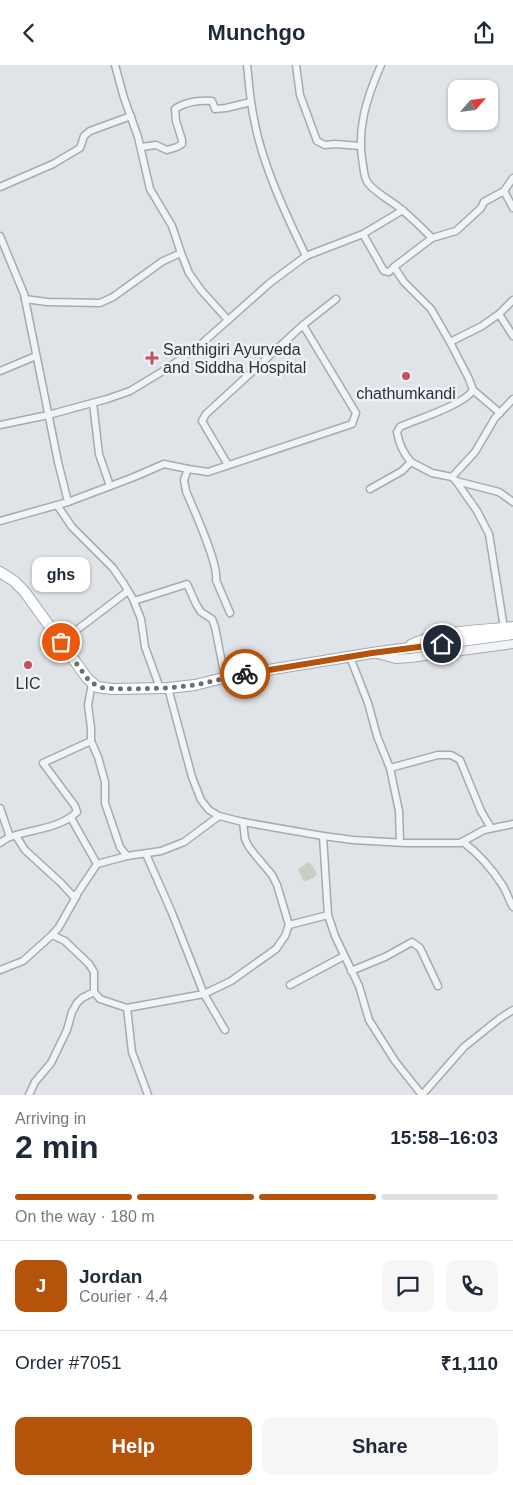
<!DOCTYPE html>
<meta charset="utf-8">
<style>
body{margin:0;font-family:Arial,sans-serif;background:#f6f6f7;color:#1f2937;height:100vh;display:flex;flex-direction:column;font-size:19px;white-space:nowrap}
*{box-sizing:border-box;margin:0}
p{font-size:16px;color:#747a83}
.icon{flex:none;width:28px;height:28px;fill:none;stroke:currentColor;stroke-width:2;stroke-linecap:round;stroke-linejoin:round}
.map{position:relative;height:1030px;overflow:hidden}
.details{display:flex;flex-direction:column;background:#fff;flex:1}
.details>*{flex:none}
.needle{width:32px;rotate:62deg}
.buttons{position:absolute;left:448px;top:15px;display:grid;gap:10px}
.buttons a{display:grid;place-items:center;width:50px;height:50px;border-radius:10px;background:#fff;box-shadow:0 1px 4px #0004;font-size:25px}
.pin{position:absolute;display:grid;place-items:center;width:42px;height:42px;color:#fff;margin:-21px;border:2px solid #fff;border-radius:50%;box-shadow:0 1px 5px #0007}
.courier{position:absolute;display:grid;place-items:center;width:50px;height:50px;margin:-25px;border:4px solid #b45309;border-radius:50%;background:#fff;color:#222;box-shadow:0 1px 6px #0007}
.bubble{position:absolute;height:35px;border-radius:10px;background:#fff;box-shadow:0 1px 4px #0004;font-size:16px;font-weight:800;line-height:35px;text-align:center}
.head em{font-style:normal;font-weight:800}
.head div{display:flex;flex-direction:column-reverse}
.head{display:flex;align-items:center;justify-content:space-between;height:85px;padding:0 15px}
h1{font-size:32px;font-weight:800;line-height:38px}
.bar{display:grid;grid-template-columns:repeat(4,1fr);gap:8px 5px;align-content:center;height:60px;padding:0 15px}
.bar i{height:6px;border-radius:4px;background:#e0e1e3}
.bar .on{background:#b45309}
.bar p{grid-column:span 4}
.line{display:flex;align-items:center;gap:12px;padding:0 15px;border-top:1px solid #e0e1e3}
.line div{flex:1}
.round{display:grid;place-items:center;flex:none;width:52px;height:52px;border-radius:10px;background:#f6f6f7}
.primary-button{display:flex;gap:10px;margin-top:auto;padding:10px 15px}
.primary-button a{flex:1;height:58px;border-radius:10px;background:#b45309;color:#fff;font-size:20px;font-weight:800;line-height:58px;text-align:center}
.primary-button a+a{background:#f6f6f7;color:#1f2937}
header{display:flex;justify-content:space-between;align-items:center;height:65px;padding:0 15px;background:#fff;font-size:22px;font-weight:800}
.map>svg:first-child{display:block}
.green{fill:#c5d0c2}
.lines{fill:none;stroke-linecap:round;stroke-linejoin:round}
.minor-casing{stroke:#a6aab1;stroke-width:9}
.tertiary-casing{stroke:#a6aab1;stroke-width:10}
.primary-casing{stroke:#a0a7b2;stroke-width:12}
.minor{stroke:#f2f3f6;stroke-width:6}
.tertiary{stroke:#f2f3f6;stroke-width:8}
.primary{stroke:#fff;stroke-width:10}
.done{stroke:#6a6f78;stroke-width:5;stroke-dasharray:0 9}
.route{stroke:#b45309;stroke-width:6}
.poi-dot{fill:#c15061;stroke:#eff1f5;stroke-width:2}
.labels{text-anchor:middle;stroke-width:5;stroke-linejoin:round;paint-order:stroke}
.poi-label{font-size:16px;fill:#2a313d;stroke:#eff1f5}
</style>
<header><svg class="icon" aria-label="back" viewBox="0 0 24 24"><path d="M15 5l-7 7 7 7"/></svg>Munchgo<svg class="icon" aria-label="share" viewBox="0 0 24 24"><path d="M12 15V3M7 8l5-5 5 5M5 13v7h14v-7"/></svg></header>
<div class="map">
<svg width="513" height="1030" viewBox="0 0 513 1030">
<rect width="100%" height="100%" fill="#e0e3e7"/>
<!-- green -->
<polygon class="green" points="309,797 312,800 317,809 313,813 304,817 298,804"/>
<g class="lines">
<!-- minor casing -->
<g class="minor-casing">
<g id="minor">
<path d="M247,0c2,18 3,36 7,54 8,45 32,96 52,137"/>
<polyline points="296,0 300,30 317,76 325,80 335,79 360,81"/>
<path d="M381,0c-14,32 -25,64 -18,100 1,6 1,13 5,18 7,10 24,18 33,26 11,9 21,19 31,29"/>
<path d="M141,82l15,-2 11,5 10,-3 5,-3v-4l-6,-19 -1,-12c10,-7 25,-9 37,-8l3,8 11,-1 25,-6"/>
<polyline points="0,122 53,99 80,83 84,71 90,66 131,51"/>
<polyline points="504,126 513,113"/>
<path d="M363,169l21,37 5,1 5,-5 10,15 27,27 19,33 19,37 4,11c-9,15 -56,29 -73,37l-3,5c2,12 6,21 14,30"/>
<polyline points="0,171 24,229 58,397 68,437 0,456"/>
<polyline points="181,188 189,208 201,225 228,255"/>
<polyline points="394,202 432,173 456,166 481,143 484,137 504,126 513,143"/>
<polyline points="25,234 47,237 100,238 113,232 163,196 181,188 172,161 150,124 138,72 124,33 115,0"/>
<polyline points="513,235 499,249 513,271"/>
<polyline points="450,277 482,261 499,249"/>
<polyline points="0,306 36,291"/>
<polyline points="473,325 500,348"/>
<polyline points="93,338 99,389 110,421"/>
<polyline points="0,360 48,350 107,334 130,326 168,303 199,281 271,217 306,191 363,169 403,145"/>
<polyline points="228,400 202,356 206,349 303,260"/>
<path d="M188,404l-4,11 2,11c7,17 33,73 30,89l14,33"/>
<polyline points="452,412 475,387 495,353 513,334"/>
<polyline points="456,416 477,446 489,469 504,563"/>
<polyline points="370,424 402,406 411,397 432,408 452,412 456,416 499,427 513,437"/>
<polyline points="68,437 134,412 164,399 188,404 208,407 352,359 356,348 303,260 336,234"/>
<polyline points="57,440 72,462 113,503 124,519 133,534 141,554 145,582 160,623"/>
<polyline points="134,536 187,519 196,539 201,547 212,554 215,562 225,613"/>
<polyline points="61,577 128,526"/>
<polyline points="350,592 368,638 377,671 390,703 399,746 400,777"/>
<polyline points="168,623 192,712 201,735 209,745 219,751"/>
<polyline points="91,676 98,692 105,717 105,738 120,782 127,791 161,786 184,777 219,751 243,757 323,771 353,775 405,778 460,778 484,765 513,759"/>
<polyline points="390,703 438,690 451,690 460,695 481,746 491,763"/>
<polyline points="0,743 10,772"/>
<polyline points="71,753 97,799"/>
<polyline points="16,771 25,785 61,818 73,831 77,829 97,799 127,791"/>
<polyline points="323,771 328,850 335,871 359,921 369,955 395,996 422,1030"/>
<path d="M463,777c15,11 29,27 40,44 4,7 6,14 10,21"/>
<path d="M0,778c3,-2 7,-5 10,-6 22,-8 49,-8 67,-25l-2,-6 -32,-43 48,-22v-13l-3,-23 4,-22"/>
<polyline points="146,789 172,848 204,929 225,965"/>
<polyline points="289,860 328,850"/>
<polyline points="52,870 59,862 77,830"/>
<polyline points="0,905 23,896 52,870 65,876 89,899 94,907 94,927 100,934 127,943 204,929 231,916 276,884 285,871 289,860 277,820 272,810 256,791 249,782 245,774 243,757"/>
<polyline points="351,906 385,892 412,877 420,883 438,921"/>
<polyline points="290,920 344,891"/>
<polyline points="127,943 132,987 148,1030"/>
<polyline points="29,1030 35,1017 51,998 67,965 72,947 77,938 82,933 94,927"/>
<polyline points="422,1030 464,982 499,954 513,945"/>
</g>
</g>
<!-- tertiary casing -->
<g class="tertiary-casing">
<polyline id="tertiary" points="377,589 396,594 410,593 513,579"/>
</g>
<!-- primary casing -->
<g class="primary-casing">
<g id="primary">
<polyline points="0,507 14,516 24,526 87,613 97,622 112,624 168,623 195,620 231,611 372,588 513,569"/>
<path d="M411,580c31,-15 69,-14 102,-18"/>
</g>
</g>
<!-- minor -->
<use href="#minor" class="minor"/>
<!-- tertiary -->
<use href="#tertiary" class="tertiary"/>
<!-- primary -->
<use href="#primary" class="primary"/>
</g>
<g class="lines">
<!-- done -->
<polyline class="done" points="61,577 87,613 92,618 103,623 123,624 168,623 195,620 245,609"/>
<!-- route -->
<polyline class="route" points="245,609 372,588 442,579"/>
</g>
<!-- markers -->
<g class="poi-dot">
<path d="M149.5 285.5h5v5h5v5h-5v5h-5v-5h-5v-5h5z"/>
<circle cx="406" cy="311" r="5"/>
<circle cx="28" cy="600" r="5"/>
</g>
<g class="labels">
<!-- poi labels -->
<g class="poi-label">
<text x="163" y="290" text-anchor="start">Santhigiri Ayurveda<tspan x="163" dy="18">and Siddha Hospital</tspan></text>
<text x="406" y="334">chathumkandi</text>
<text x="28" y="624">LIC</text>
</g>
</g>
</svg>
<div class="buttons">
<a><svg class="needle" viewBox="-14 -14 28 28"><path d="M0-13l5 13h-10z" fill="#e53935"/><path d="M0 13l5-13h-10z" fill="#747a83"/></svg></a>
</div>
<div class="pin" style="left:61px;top:577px;background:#ea580c"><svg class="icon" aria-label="bag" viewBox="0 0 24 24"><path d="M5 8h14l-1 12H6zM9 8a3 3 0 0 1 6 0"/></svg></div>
<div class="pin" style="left:442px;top:579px;background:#1f2937"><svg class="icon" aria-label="home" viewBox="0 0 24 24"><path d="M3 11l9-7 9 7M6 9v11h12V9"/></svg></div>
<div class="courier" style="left:245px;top:609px"><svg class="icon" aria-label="bike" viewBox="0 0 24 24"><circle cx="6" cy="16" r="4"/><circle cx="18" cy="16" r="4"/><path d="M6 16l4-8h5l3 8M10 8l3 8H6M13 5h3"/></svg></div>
<div class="bubble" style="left:32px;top:492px;width:58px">ghs</div>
</div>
<section class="details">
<div class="head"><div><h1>2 min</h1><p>Arriving in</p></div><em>15:58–16:03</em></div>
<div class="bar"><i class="on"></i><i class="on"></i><i class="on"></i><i></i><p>On the way · 180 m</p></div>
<div class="line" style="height:90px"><b class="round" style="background:#b45309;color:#fff">J</b><div><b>Jordan</b><p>Courier · 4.4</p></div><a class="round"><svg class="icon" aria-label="chat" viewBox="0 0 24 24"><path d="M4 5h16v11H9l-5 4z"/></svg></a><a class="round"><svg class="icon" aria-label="phone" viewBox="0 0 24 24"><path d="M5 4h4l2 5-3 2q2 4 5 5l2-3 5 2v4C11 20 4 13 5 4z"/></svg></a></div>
<div class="line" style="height:65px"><div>Order #7051</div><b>₹1,110</b></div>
<div class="primary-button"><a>Help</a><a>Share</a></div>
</section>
